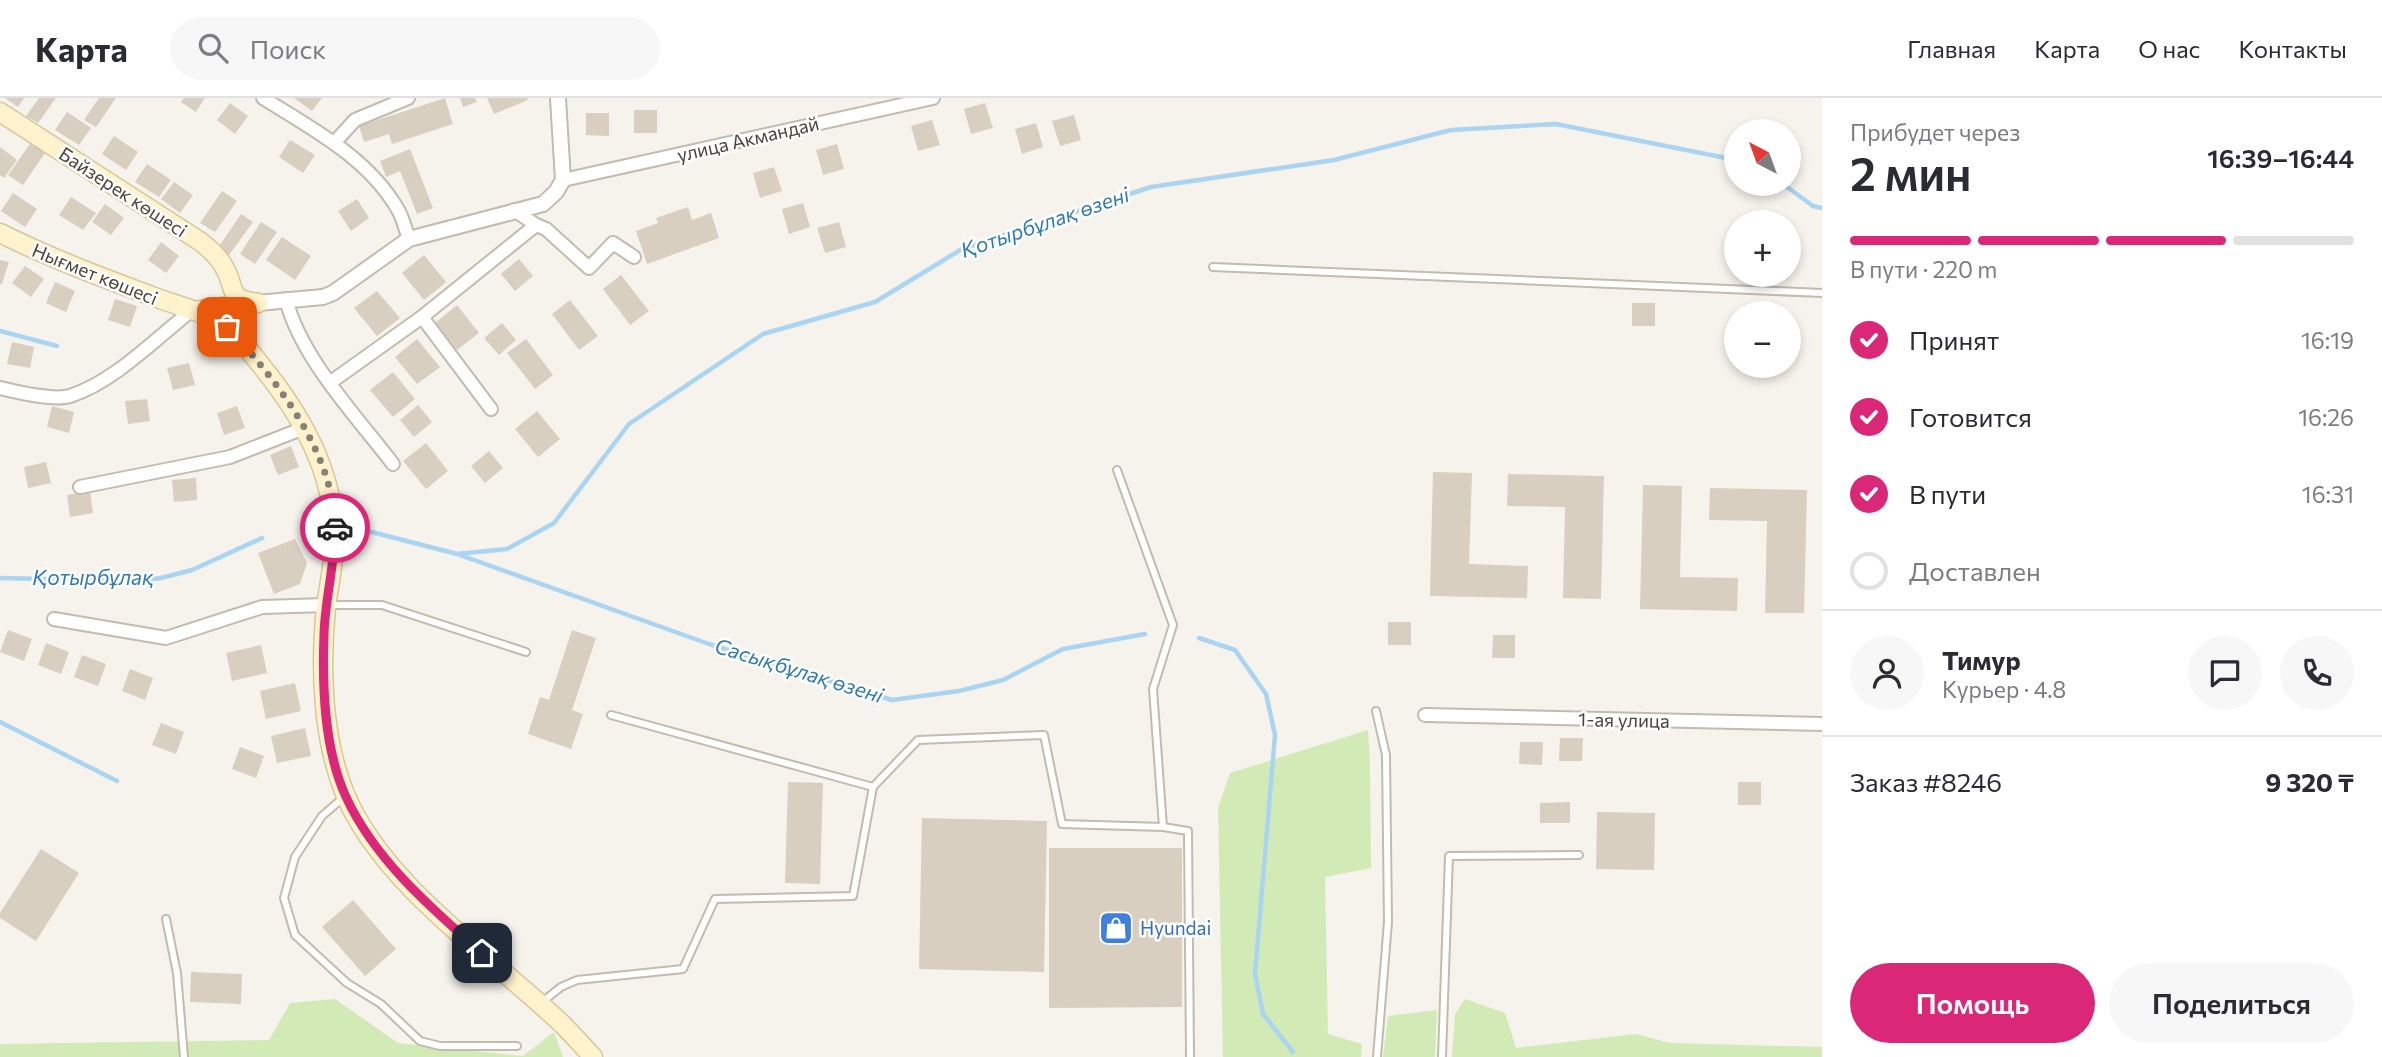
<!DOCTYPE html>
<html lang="ru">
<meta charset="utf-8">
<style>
body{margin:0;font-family:Commissioner,sans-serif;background:#f7f7f7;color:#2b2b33;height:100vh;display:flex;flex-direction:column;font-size:26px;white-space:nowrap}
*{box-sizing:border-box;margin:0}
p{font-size:23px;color:#7c7c81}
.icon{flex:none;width:38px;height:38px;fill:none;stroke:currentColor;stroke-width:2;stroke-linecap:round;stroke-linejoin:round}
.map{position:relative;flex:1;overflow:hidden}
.drawer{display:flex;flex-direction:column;background:#fff;width:560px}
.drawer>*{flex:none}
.needle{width:46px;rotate:319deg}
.buttons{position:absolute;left:1724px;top:21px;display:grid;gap:14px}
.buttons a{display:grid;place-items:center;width:77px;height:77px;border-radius:50%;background:#fff;box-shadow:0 4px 10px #0003;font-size:35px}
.pin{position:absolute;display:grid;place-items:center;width:60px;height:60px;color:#fff;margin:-30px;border-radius:14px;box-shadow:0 4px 10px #0006}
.courier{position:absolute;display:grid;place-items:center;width:70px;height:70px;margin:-35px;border:5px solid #db2777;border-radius:50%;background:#fff;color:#222;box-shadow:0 2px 9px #0007}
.headline em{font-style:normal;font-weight:600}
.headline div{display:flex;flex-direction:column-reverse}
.headline{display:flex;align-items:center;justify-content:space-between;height:119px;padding:0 28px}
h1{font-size:46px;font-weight:600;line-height:52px}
.bar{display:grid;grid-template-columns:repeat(4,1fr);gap:10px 7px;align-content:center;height:84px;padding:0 28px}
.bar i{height:9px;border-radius:5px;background:#e1e1e2}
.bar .current{background:#db2777}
.bar p{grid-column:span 4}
.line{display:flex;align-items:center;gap:18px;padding:0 28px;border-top:2px solid #e1e1e2}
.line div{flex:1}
.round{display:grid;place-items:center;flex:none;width:74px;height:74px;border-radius:37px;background:#f7f7f7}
ol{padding:0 28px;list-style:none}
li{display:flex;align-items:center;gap:21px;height:77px}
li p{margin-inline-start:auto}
li .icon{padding:7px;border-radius:50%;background:#db2777;color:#fff;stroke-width:4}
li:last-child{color:#7c7c81}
li i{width:38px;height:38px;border:4px solid #e1e1e2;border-radius:50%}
.cta{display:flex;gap:14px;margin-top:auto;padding:14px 28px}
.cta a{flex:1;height:80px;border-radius:42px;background:#db2777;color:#fff;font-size:28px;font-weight:600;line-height:80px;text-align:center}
.cta a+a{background:#f7f7f7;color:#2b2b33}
header{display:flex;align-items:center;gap:42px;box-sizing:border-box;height:98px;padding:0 35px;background:#fff;border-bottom:2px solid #e1e1e2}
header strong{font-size:33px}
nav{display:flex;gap:38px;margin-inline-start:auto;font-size:24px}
.search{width:490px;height:63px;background:#f7f7f7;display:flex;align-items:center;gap:18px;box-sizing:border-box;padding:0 24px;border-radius:38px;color:#7c7c81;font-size:26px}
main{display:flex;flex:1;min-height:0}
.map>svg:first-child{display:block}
.green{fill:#d2eab5}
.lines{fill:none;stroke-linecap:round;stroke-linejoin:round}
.stream{stroke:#a9d4f2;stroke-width:4.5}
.building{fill:#d8cfc1}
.service-casing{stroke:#c2bbae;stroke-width:10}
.minor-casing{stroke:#c2bbae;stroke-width:16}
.tertiary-casing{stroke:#c2bbae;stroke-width:18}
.secondary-casing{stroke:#d6c79b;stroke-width:21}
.service{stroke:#fff;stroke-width:6}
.minor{stroke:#fff;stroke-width:12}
.tertiary{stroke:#fff;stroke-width:14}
.secondary{stroke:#fff3cd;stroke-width:18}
.done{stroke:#878178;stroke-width:7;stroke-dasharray:0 12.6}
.route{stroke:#db2777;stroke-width:9}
.labels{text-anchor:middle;stroke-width:5;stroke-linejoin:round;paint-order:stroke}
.street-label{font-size:19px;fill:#4b4439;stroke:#fff}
.shop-label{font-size:19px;fill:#366cbe;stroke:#fff;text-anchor:start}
.water-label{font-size:21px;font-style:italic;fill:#2e7ab2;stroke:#fff}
</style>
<header>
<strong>Карта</strong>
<div class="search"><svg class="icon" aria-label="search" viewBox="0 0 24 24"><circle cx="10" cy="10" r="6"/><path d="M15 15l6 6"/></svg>Поиск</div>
<nav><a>Главная</a><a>Карта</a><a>О нас</a><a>Контакты</a></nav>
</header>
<main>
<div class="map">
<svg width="1822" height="959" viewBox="0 0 1822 959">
<rect width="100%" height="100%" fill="#f6f3ec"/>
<!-- green -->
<g class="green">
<polygon points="1368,632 1370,665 1371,770 1325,779 1328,936 1362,946 1361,959 1223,959 1218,710 1230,675"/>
<polygon points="335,901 398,945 523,958 554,934 563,959 0,959 0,946 269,942 290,905"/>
<polygon points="1465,901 1505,915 1516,950 1636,936 1670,945 1822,949 1822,959 1452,959 1455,916"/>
<polygon points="1437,912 1435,959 1383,959 1388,918"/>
</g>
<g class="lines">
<!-- stream -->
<g class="stream">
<polyline points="1783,86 1813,108 1822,110"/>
<polyline points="0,233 57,248"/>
<polyline points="364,432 457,456 507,451 554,425 629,326 763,236 875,204 962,151 1151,89 1334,62 1451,32 1556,26 1736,62"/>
<polyline points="460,457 709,546 892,602 959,593 1003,582 1063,551 1145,536"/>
<polyline points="0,480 136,483 161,480 192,472 262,440"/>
<polyline points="1199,540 1235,552 1266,596 1275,637 1255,876 1263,916 1293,954"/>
<polyline points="0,624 117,683"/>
</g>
</g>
<!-- building -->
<g class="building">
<polygon points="5,0 24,0 18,9"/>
<polygon points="39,0 56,0 38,25 26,18"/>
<polygon points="99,0 116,0 96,29 84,22"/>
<polygon points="184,0 205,0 196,14 181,4"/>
<polygon points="294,0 322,0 312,13"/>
<polygon points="445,0 453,26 392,46 389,36 364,44 359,28"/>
<polygon points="460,0 475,0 477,4 463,9"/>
<polygon points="487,0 527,0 528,2 494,16"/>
<polygon points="230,5 248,18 235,36 217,22"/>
<polygon points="985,5 993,30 971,36 964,11"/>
<rect x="634" y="12" width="23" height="23"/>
<polygon points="67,14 91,30 79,47 55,32"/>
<polygon points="586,15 609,15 609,38 586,37"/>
<polygon points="1074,17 1081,42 1060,48 1052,23"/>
<polygon points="932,22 940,47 918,53 911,28"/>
<polygon points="1036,25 1043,49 1022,56 1015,31"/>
<polygon points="114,38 138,54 126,72 102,56"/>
<polygon points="290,42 315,57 303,75 279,59"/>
<polygon points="30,46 45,55 23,87 8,77"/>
<polygon points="837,46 844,71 823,77 816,52"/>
<polygon points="0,49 17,62 4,80 0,77"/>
<polygon points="410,51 433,110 417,116 400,73 386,79 380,63"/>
<polygon points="147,66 171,82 159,99 135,84"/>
<polygon points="774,69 782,93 760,100 753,75"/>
<polygon points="174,84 193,97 180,115 161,101"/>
<polygon points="222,93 237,103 215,134 200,125"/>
<polygon points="13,95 37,111 25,129 1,113"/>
<polygon points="71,99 96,115 83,132 59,117"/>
<polygon points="357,101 369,120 351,133 338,113"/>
<polygon points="803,105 810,129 789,136 782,111"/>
<polygon points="105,106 124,120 111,137 92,124"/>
<polygon points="688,109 692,122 711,115 719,140 647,166 636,133 658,125 656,120"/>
<polygon points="241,116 253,124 229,157 218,150"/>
<polygon points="261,124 277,134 255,166 240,156"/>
<polygon points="839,124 846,149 825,155 817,130"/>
<polygon points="282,139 311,158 295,182 266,162"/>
<polygon points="161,144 179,158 166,175 148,162"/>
<polygon points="424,157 446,184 424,202 402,175"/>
<polygon points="519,161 533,178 515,193 501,176"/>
<polygon points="0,162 9,164 2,186 0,186"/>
<polygon points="25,168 44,181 31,199 12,185"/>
<polygon points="621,177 649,213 630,227 603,191"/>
<polygon points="55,184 75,193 66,214 46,205"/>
<polygon points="377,193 400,220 377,238 354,210"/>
<polygon points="115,201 137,208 130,229 108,222"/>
<polygon points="570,202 598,238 579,252 552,216"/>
<rect x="1632" y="205" width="23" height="23"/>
<polygon points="457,207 479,235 457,252 435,225"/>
<polygon points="502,225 516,242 499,257 484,240"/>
<polygon points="417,241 440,269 417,286 395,259"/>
<polygon points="526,241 553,277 535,291 507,255"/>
<polygon points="12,244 34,249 30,270 7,266"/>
<polygon points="189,265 195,287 173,292 167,270"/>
<polygon points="393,274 415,301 393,319 370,292"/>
<polygon points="147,301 150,323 128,326 125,303"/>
<polygon points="418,307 432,324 414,339 400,322"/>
<polygon points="52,308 74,314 69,335 47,329"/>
<polygon points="237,308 245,330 224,337 217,315"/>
<polygon points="537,313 560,341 538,359 515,331"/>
<polygon points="426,345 448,373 426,391 403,363"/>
<polygon points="291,348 299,369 278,377 270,357"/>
<polygon points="489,353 503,370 485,385 471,368"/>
<polygon points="46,364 51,385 28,390 24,369"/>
<polygon points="1433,374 1472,375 1469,466 1528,468 1527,500 1430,498"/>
<polygon points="1508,376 1604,378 1601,501 1563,500 1565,409 1507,408"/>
<polygon points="196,380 197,402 174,404 172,382"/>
<polygon points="1643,387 1682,388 1680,479 1738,480 1737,513 1640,511"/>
<polygon points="1710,390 1807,392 1804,515 1765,515 1767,423 1709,422"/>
<polygon points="90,393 93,415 70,419 67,397"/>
<polygon points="295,441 307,465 300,486 274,496 258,455"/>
<rect x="1388" y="524" width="23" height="23"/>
<polygon points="8,532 32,541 24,563 0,554"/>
<polygon points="572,532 596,540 572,612 583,616 571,651 528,636 540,599 549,602"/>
<polygon points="1493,537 1515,537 1515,560 1492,560"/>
<polygon points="46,545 69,554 61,576 38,567"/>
<polygon points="261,547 267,575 232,583 226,555"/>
<polygon points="82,557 106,566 98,588 74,579"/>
<polygon points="130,571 153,580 145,602 122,593"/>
<polygon points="295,585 301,613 266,621 260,593"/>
<polygon points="161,625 184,634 176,656 152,647"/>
<polygon points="305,630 311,658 277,665 271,638"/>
<polygon points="1560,640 1583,640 1582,663 1559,663"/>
<polygon points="1520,644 1543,644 1542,667 1519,666"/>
<polygon points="240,649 264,658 256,680 232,671"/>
<polygon points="788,684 823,685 820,786 785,785"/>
<rect x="1738" y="684" width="23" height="23"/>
<polygon points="1570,704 1570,725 1540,725 1540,705"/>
<polygon points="1597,714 1655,715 1654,772 1596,771"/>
<polygon points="922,720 1047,723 1044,874 919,871"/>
<polygon points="1049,750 1182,750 1182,909 1049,910"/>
<polygon points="41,751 79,775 36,843 0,820 0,815"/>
<polygon points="353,802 396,851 365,878 322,829"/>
<polygon points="191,874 242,876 241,906 190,904"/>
</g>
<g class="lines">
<!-- service casing -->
<g class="service-casing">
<g id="service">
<polyline points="1213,169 1822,195"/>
<polyline points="1117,372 1173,527 1153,591 1163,729 1188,733 1190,959"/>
<polyline points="329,507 382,507 526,554"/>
<polyline points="1376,613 1386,657 1388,824 1377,959"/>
<polyline points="611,617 873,689 918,642 1044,637 1062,726 1163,729"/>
<polyline points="344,699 322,718 295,759 284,800 295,837 347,885 381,906 420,943 440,948 517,948"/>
<polyline points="166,821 177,875 184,959"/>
<polyline points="542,904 561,889 577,882 683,871 715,801 853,798 873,689"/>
<polyline points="1442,959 1449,758 1579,757"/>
</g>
</g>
<!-- minor casing -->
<g class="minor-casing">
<g id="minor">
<path d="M263,0c49,31 104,59 134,110 6,9 8,21 12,31"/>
<polyline points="334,45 355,22 408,0"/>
<polyline points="563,82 933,0"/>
<polyline points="514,112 536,127 546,131 589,170 613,145 634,159"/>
<path d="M286,201c14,58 71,118 107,165"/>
<polyline points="422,219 491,311"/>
<polyline points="331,284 422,219 536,127"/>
<path d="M0,290c17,4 54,13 70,8 44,-14 85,-57 121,-85"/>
<polyline points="80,389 230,359 304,330"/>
<polyline points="54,521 166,540 262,509 326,507"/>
<polyline points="1425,617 1822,626"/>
</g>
</g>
<!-- tertiary casing -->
<g class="tertiary-casing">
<polyline id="tertiary" points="247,206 323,199 333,195 409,141 543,106 556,94 563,82 558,0"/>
</g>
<!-- secondary casing -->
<g class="secondary-casing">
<g id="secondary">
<path d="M0,14l201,130c9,7 18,15 23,25 13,22 2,32 34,36"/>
<path d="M0,135c52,26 106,46 160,66 19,7 40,12 58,22 17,10 30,28 42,43 45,55 81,120 73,193 -1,17 -5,33 -7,50 -6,60 -4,131 19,187 37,90 148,164 217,230 11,11 21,22 31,33"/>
<polyline points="195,213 230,208"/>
<path d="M245,245c-9,-21 -12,-32 13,-40"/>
</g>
</g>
<!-- service -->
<use href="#service" class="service"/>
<!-- minor -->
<use href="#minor" class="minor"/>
<!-- tertiary -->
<use href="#tertiary" class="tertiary"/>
<!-- secondary -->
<use href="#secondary" class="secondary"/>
</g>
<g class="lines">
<!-- done -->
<path class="done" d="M227,229c12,11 22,24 32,36 38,46 75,104 76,165"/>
<!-- route -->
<path class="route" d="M335,430c0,36 -10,71 -11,106 -2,53 0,115 22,163 29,63 85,111 136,156"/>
</g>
<!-- icons -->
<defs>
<g id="shop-square" transform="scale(1.75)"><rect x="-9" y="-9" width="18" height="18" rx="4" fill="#3f7fe0" stroke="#fff"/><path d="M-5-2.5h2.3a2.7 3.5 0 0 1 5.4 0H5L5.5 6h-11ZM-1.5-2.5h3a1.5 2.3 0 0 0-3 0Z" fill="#fff"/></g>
</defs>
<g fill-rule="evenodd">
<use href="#shop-square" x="1116" y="830"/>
</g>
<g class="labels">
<!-- street labels -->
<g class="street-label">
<text transform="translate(748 41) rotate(-13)" y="7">улица Акмандай</text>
<text transform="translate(123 94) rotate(33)" y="7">Байзерек көшесі</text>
<text transform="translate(95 176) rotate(22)" y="7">Нығмет көшесі</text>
<text transform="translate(1624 622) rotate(1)" y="7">1-ая улица</text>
</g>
<!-- shop labels -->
<g class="shop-label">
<text x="1140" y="837">Hyundai</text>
</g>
<!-- water labels -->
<g class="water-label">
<text transform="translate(1045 125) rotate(-19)" y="7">Қотырбұлақ өзені</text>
<text x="93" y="487">Қотырбұлақ</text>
<text transform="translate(799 573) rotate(17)" y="7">Сасықбұлақ өзені</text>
</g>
</g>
</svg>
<div class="buttons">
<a><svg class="needle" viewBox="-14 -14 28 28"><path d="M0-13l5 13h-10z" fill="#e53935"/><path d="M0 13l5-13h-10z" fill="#7c7c81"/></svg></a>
<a>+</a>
<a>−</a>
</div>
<div class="pin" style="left:227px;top:229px;background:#ea580c"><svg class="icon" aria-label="bag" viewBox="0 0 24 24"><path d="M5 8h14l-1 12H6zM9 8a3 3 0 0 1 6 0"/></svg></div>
<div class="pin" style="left:482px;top:855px;background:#1f2937"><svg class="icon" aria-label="home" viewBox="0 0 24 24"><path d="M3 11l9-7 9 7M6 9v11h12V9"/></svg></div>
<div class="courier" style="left:335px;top:430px"><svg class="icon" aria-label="car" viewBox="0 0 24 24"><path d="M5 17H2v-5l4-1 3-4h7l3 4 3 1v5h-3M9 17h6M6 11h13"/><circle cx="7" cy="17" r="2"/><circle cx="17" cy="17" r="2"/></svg></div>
</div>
<section class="drawer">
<div class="headline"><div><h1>2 мин</h1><p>Прибудет через</p></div><em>16:39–16:44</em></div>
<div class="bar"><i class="current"></i><i class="current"></i><i class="current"></i><i></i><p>В пути · 220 m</p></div>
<ol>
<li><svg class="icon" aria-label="check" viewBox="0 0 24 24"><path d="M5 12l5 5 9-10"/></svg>Принят<p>16:19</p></li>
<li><svg class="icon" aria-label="check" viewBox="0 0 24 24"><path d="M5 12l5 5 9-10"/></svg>Готовится<p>16:26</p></li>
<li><svg class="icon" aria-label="check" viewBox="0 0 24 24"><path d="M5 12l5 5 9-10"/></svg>В пути<p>16:31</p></li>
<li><i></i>Доставлен</li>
</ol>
<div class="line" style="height:126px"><a class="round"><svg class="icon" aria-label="person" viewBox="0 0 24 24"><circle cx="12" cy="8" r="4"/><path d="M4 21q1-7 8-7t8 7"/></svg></a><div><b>Тимур</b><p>Курьер · 4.8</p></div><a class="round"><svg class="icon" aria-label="chat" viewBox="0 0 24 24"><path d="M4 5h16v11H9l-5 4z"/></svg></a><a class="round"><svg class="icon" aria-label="phone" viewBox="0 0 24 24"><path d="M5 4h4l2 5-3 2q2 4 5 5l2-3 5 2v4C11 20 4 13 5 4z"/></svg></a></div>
<div class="line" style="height:91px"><div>Заказ #8246</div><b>9 320 ₸</b></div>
<div class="cta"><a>Помощь</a><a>Поделиться</a></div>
</section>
</main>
